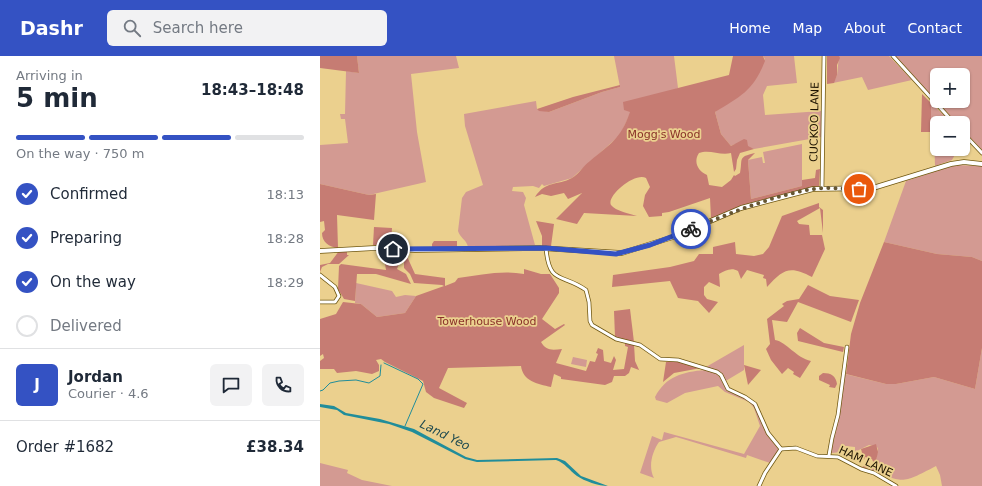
<!DOCTYPE html>
<meta charset="utf-8">
<style>
body{margin:0;font-family:"DejaVu Sans",sans-serif;background:#f2f2f3;color:#1f2937;height:100vh;display:flex;flex-direction:column;font-size:15px;white-space:nowrap}
*{box-sizing:border-box;margin:0}
p{font-size:13px;color:#747a83}
.icon{flex:none;width:22px;height:22px;fill:none;stroke:currentColor;stroke-width:2;stroke-linecap:round;stroke-linejoin:round}
.map{position:relative;flex:1;overflow:hidden}
.side{display:flex;flex-direction:column;background:#fff;width:320px}
.side>*{flex:none}
.tools{position:absolute;left:610px;top:12px;display:grid;gap:8px}
.tools a{display:grid;place-items:center;width:40px;height:40px;border-radius:6px;background:#fff;box-shadow:0 1px 3px #0004;font-size:20px}
.pin{position:absolute;display:grid;place-items:center;width:34px;height:34px;color:#fff;margin:-17px;border:2px solid #fff;border-radius:50%;box-shadow:0 1px 4px #0007}
.courier{position:absolute;display:grid;place-items:center;width:40px;height:40px;margin:-20px;border:3px solid #3452c3;border-radius:50%;background:#fff;color:#222;box-shadow:0 1px 5px #0007}
.overview em{font-style:normal;font-weight:700}
.overview div{display:flex;flex-direction:column-reverse}
.overview{display:flex;align-items:center;justify-content:space-between;height:68px;padding:0 16px}
h1{font-size:26px;font-weight:700;line-height:30px}
.bar{display:grid;grid-template-columns:repeat(4,1fr);gap:6px 4px;align-content:center;height:48px;padding:0 16px}
.bar i{height:5px;border-radius:3px;background:#e0e1e3}
.bar .on{background:#3452c3}
.bar p{grid-column:span 4}
.line{display:flex;align-items:center;gap:10px;padding:0 16px;border-top:1px solid #e0e1e3}
.line div{flex:1}
.round{display:grid;place-items:center;flex:none;width:42px;height:42px;border-radius:6px;background:#f2f2f3}
ol{padding:0 16px;list-style:none}
li{display:flex;align-items:center;gap:12px;height:44px}
li p{margin-inline-start:auto}
li .icon{padding:4px;border-radius:50%;background:#3452c3;color:#fff;stroke-width:4}
li:last-child{color:#747a83}
li i{width:22px;height:22px;border:2px solid #e0e1e3;border-radius:50%}
header{display:flex;align-items:center;gap:24px;box-sizing:border-box;height:56px;padding:0 20px;background:#3452c3;color:#fff}
header strong{font-size:19px}
nav{display:flex;gap:22px;margin-inline-start:auto;font-size:14px}
.search{width:280px;height:36px;background:#f2f2f3;display:flex;align-items:center;gap:10px;box-sizing:border-box;padding:0 14px;border-radius:6px;color:#747a83;font-size:15px}
main{display:flex;flex:1;min-height:0}
.map>svg:first-child{display:block}
.green{fill:#d39a92;fill-rule:evenodd}
.forest{fill:#c67c73}
.water{fill:#218d9a}
.lines{fill:none;stroke-linecap:round;stroke-linejoin:round}
.stream{stroke:#218d9a;stroke-width:1}
.minor-casing{stroke:#6f5711;stroke-width:4.5}
.major-casing{stroke:#6f5711;stroke-width:5.5}
.minor{stroke:#fff;stroke-width:3}
.major{stroke:#fff;stroke-width:4}
.done{stroke:#655532;stroke-width:4;stroke-dasharray:0 7.2}
.route{stroke:#3452c3;stroke-width:5}
.labels{text-anchor:middle;stroke-width:3.5;stroke-linejoin:round;paint-order:stroke}
.street-label{font-size:11px;fill:#1d1300;stroke:#ebd08e}
.park-label{font-size:11px;fill:#8a3129;stroke:#ebd08e}
.water-label{font-size:12px;font-style:italic;fill:#1d494f;stroke:#ebd08e}
</style>
<header>
<strong>Dashr</strong>
<div class="search"><svg class="icon" aria-label="search" viewBox="0 0 24 24"><circle cx="10" cy="10" r="6"/><path d="M15 15l6 6"/></svg>Search here</div>
<nav><a>Home</a><a>Map</a><a>About</a><a>Contact</a></nav>
</header>
<main>
<section class="side">
<div class="overview"><div><h1>5 min</h1><p>Arriving in</p></div><em>18:43–18:48</em></div>
<div class="bar"><i class="on"></i><i class="on"></i><i class="on"></i><i></i><p>On the way · 750 m</p></div>
<ol>
<li><svg class="icon" aria-label="check" viewBox="0 0 24 24"><path d="M5 12l5 5 9-10"/></svg>Confirmed<p>18:13</p></li>
<li><svg class="icon" aria-label="check" viewBox="0 0 24 24"><path d="M5 12l5 5 9-10"/></svg>Preparing<p>18:28</p></li>
<li><svg class="icon" aria-label="check" viewBox="0 0 24 24"><path d="M5 12l5 5 9-10"/></svg>On the way<p>18:29</p></li>
<li><i></i>Delivered</li>
</ol>
<div class="line" style="height:72px"><b class="round" style="background:#3452c3;color:#fff">J</b><div><b>Jordan</b><p>Courier · 4.6</p></div><a class="round"><svg class="icon" aria-label="chat" viewBox="0 0 24 24"><path d="M4 5h16v11H9l-5 4z"/></svg></a><a class="round"><svg class="icon" aria-label="phone" viewBox="0 0 24 24"><path d="M5 4h4l2 5-3 2q2 4 5 5l2-3 5 2v4C11 20 4 13 5 4z"/></svg></a></div>
<div class="line" style="height:52px"><div>Order #1682</div><b>£38.34</b></div>
</section>
<div class="map">
<svg width="662" height="430" viewBox="0 0 662 430">
<rect width="100%" height="100%" fill="#ebd08e"/>
<!-- green -->
<g class="green">
<polygon points="37,0 136,0 139,12 91,18 97,76 106,126 49,139 0,128 0,89 28,87 25,63 21,63 20,58 25,58 26,15 39,17"/>
<path d="M294,0h60l4,32 -47,24 -11,23 -48,43 -28,8 -2,-2 -3,4 -6,-2 -20,1 -1,4 11,1 3,6 -2,7 11,40 -67,2c-2,-8 -8,-9 -10,-16l4,-33 4,-6 17,-7 -18,-59 -1,-12 72,-13 1,8 12,3 53,-20 18,-5z"/>
<polygon points="443,0 474,0 477,27 447,30 443,39 445,59 501,55 501,81 434,93 415,88 411,90 401,78 395,56 445,3"/>
<polygon points="519,0 569,0 592,24 548,34 542,21 513,27 517,19"/>
<path d="M575,0h87v94l-19,-20v-7h-6zM617,19h26v26h-26z"/>
<polygon points="611,47 632,67 617,67 617,93 638,93 632,104 615,110 614,77 611,76"/>
<polygon points="482,88 482,130 431,143 428,104 442,101 443,107 445,107 443,96"/>
<polygon points="635,109 662,110 662,205 652,201 617,198 564,186 586,125"/>
<polygon points="36,227 72,235 76,241 85,239 96,240 85,257 57,261 41,248 35,247"/>
<path d="M424,289v25l-20,12c-2,-11 -8,-12 -18,-15z"/>
<path d="M662,292v138h-40l-2,-11 -4,-9c-38,20 -31,16 -71,2l10,-3 3,-16 -1,-2 -8,-2 -14,7v-5l-10,-1 -2,6 -12,1 14,-79 41,10h10l38,-7 41,12z"/>
<polygon points="253,301 267,304 266,311 251,308"/>
<path d="M385,314l13,4 8,15 14,6 15,10 9,21 16,23 -10,14 -23,-8 -1,3 -63,-19 -7,-2 -17,5c-7,10 -11,25 -5,36l-14,-5 12,-37 10,4 2,-8 80,22 16,-28 -6,-18 -5,-6 -24,-10 -7,-6 -33,7 -18,10 -11,-3 -1,-3c11,-21 28,-25 50,-27z"/>
<polygon points="0,407 28,414 27,417 42,424 72,430 0,430"/>
</g>
<!-- forest -->
<g class="forest">
<polygon points="0,0 37,0 39,17 0,12"/>
<path d="M413,0h30l2,5c-12,30 -24,35 -50,51l6,22 10,12 13,-7 3,1 1,6 6,3 -14,4 -3,7 -1,9 -2,3 -3,-19c-11,3 -21,-4 -32,0 -6,9 -1,18 8,22l2,10 13,2 9,-7 3,-5 1,1 5,-3c3,-14 -3,-16 15,-20l-7,7 3,39 51,-13v-6l13,-2 1,-8 4,-1 -1,18 -59,14 -49,18 -1,-21 -41,14 -7,1v3l-13,1 -6,-11 2,-11 5,-8 -4,-9c-11,-6 -40,18 -35,27 4,6 20,9 26,11l-53,-3 -7,11 -21,-5 26,-26 -14,6 -4,-6 -13,3 -9,-2 -7,3c11,-17 22,-11 37,-19 7,-4 12,-13 18,-17 21,-18 30,-21 40,-49l-6,-2 -1,-8 106,-27z"/>
<polygon points="507,0 519,0 520,2 517,9 517,19 514,27 507,28"/>
<polygon points="300,29 300,31 282,36 229,56 219,55 217,53 253,41"/>
<polygon points="602,38 611,47 611,76 601,76"/>
<path d="M0,128l49,11 7,-1 -2,26 -37,-5 1,33c-9,-1 -16,-6 -16,-15l3,-3 -1,-9 -4,1z"/>
<path d="M499,147v4l4,3v23l-3,-25 -23,13 2,3 10,1 1,10h12l3,14 -13,28c-22,-12 -29,-8 -45,10l-1,-8 -3,-1 1,-3 -17,-5 -6,9 -3,-8c-7,-4 -13,0 -19,3l1,13 -11,-5 -5,5v8l3,4 11,3 -9,11 -11,-12 -20,-3 -8,-17 -58,6 1,-12 57,-8 24,-6 5,-7h14v-7l22,-5 1,12 18,2 9,-2 6,-7 13,-31z"/>
<polygon points="216,165 234,168 231,190 222,190 222,180"/>
<polygon points="54,171 72,172 71,190 53,189"/>
<polygon points="114,185 137,185 137,191 112,191 112,188"/>
<polygon points="564,186 617,198 652,201 662,205 662,292 655,333 614,321 576,328 566,328 526,318 531,278 540,247"/>
<polygon points="19,195 27,195 27,199 29,199 19,208 8,208 2,211 0,216 0,209 10,207"/>
<polygon points="63,195 73,195 74,200 80,205 77,213 86,218 91,228 56,218 37,218 35,245 24,243 18,233 19,210 21,208 66,214"/>
<path d="M78,196h7l10,22 30,4v8l10,-4 3,-4c22,-3 44,-8 66,-4v-5l17,5h9l9,14v5l-17,26 13,10 9,-5 1,1 -24,17c5,9 11,8 21,7l-6,14 30,8 4,-10 5,1 3,-8 -2,-1 2,-5 5,2 1,11 7,2 3,-7 2,4 -3,10 11,-1 4,-22 -3,-1v-3l9,1 1,17 5,11 -1,-2 -8,-3 -2,6 -4,3h-11l-2,6 -7,3 -44,-6v-2l-7,-3 -3,13c-14,-3 -28,-6 -30,-21l-73,2 -9,20 28,15 -3,5 -30,-10 -8,-6 -3,-11 -38,-19 -4,-3 -5,1 3,5v6l-7,3 -16,-3 -19,2 -3,-4h-14v-8l4,-3 -1,-4 -3,2v-37l16,-5 7,-12 18,2 16,13 28,-4 11,-17 28,-10 -2,-1 -28,-2 -4,-9 -6,-6v-8z"/>
<path d="M488,229l22,11 29,4 -8,22 -53,-20 -11,20 -15,-2 3,20c12,2 21,18 36,21l-11,17 -7,-4 1,-2 -6,-4 -6,6 -11,-14 -5,-11 4,-5 -3,-25 17,-13 -2,-2 5,-3 12,-2z"/>
<polygon points="310,253 314,286 295,281 294,255"/>
<polygon points="480,272 504,287 524,291 523,296 478,285 477,277"/>
<polygon points="356,305 381,312 354,317 343,326 346,306"/>
<polygon points="424,309 441,314 428,329"/>
<path d="M503,317c8,0 13,3 14,11l-2,4 -6,-1 1,-2 -11,-5v-4z"/>
<polygon points="556,388 558,396 555,409 545,412 541,411 554,408 552,403 545,401 544,404 541,393"/>
</g>
<!-- water -->
<path class="water" d="M0,348l14,2 12,7 34,6 34,10 52,28 11,3 80,-2 8,3 16,15 27,10c-9,0 -24,-5 -31,-10 -8,-6 -12,-13 -21,-16l-79,2 -12,-3 -53,-27 -23,-8 -45,-9 -7,-5 -17,-3z"/>
<g class="lines">
<!-- stream -->
<g class="stream">
<polyline points="64,307 98,323 103,328 85,370"/>
<polyline points="0,335 3,334 10,327 19,325 36,324 49,327 60,320 61,309"/>
</g>
<!-- minor casing -->
<g class="minor-casing">
<g id="minor">
<polyline points="573,0 634,67"/>
<polyline points="643,77 662,97"/>
<polyline points="502,132 504,0"/>
<path d="M226,192c3,37 16,25 40,42l3,12 1,19 2,4 24,14 24,6 20,14 18,1 39,12 4,3 7,14 17,8 10,7 13,29 13,16 -16,24 -6,13"/>
<polyline points="0,219 15,231 19,240 15,246 0,246"/>
<polyline points="461,393 476,392 497,400 518,401 541,413 554,417 576,430"/>
<polyline points="509,399 512,382 518,359 527,291"/>
</g>
</g>
<!-- major casing -->
<g class="major-casing">
<polyline id="major" points="0,195 55,192 95,194 220,192 302,197 353,181 421,152 451,144 493,133 553,132 631,108 644,106 662,108"/>
</g>
<!-- minor -->
<use href="#minor" class="minor"/>
<!-- major -->
<use href="#major" class="major"/>
</g>
<g class="lines">
<!-- done -->
<path class="done" d="M371,173c40,-16 80,-33 122,-40 15,-2 31,0 46,0"/>
<!-- route -->
<polyline class="route" points="73,193 226,192 296,198 330,189 371,173"/>
</g>
<g class="labels">
<!-- street labels -->
<g class="street-label">
<text transform="translate(494 66) rotate(-89)" y="4">CUCKOO LANE</text>
<text transform="translate(546 405) rotate(25)" y="4">HAM LANE</text>
</g>
<!-- park labels -->
<g class="park-label">
<text x="344" y="82">Mogg's Wood</text>
<text x="167" y="269">Towerhouse Wood</text>
</g>
<!-- water labels -->
<g class="water-label">
<text transform="translate(125 379) rotate(26)" y="4">Land Yeo</text>
</g>
</g>
</svg>
<div class="tools">
<a>+</a>
<a>−</a>
</div>
<div class="pin" style="left:539px;top:133px;background:#ea580c"><svg class="icon" aria-label="bag" viewBox="0 0 24 24"><path d="M5 8h14l-1 12H6zM9 8a3 3 0 0 1 6 0"/></svg></div>
<div class="pin" style="left:73px;top:193px;background:#1f2937"><svg class="icon" aria-label="home" viewBox="0 0 24 24"><path d="M3 11l9-7 9 7M6 9v11h12V9"/></svg></div>
<div class="courier" style="left:371px;top:173px"><svg class="icon" aria-label="bike" viewBox="0 0 24 24"><circle cx="6" cy="16" r="4"/><circle cx="18" cy="16" r="4"/><path d="M6 16l4-8h5l3 8M10 8l3 8H6M13 5h3"/></svg></div>
</div>
</main>
